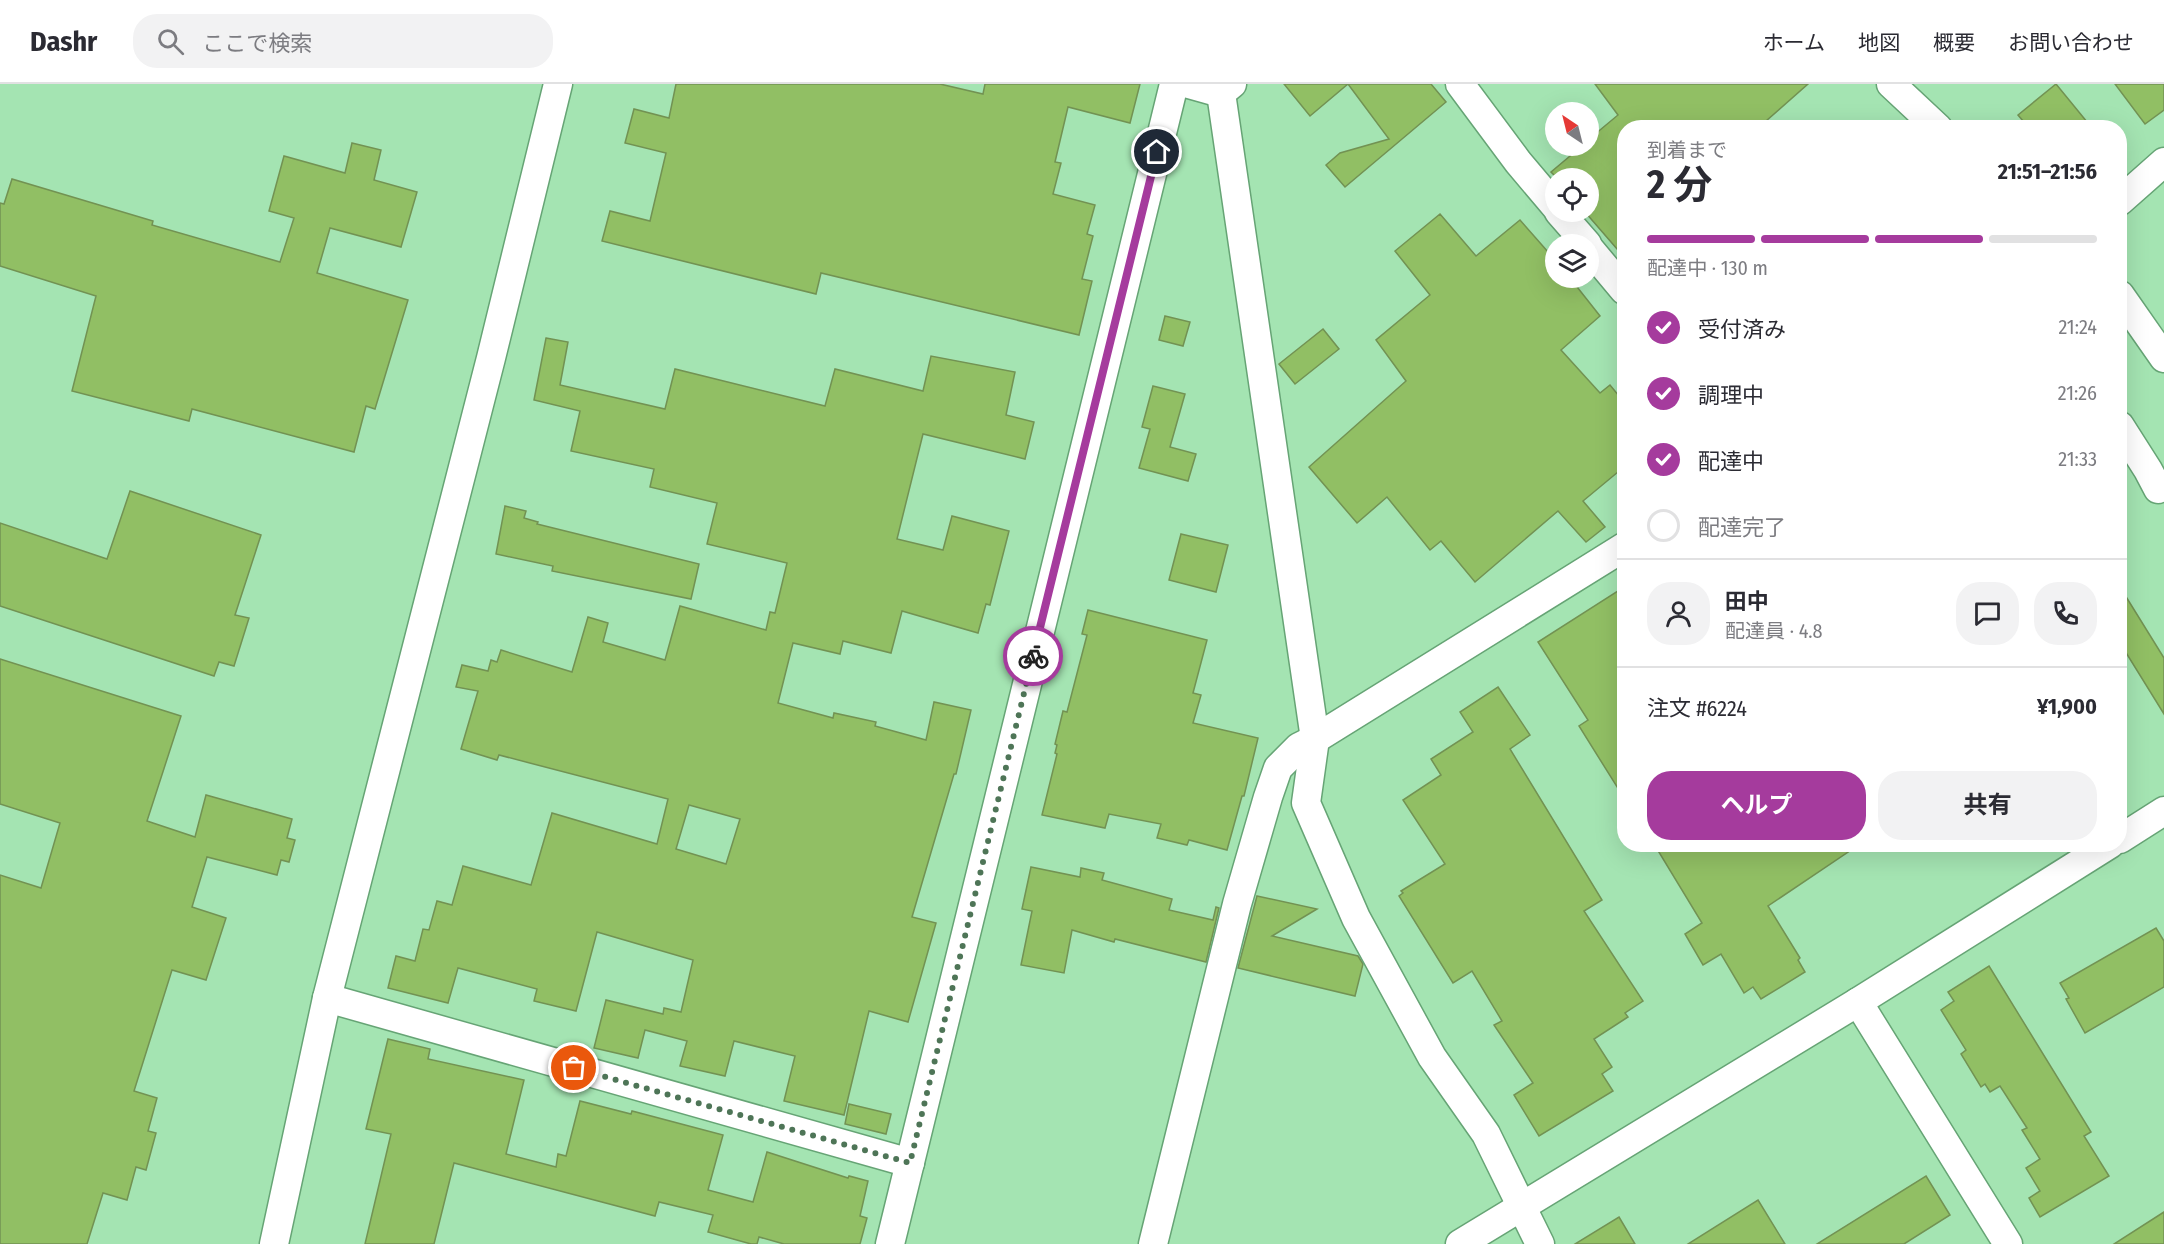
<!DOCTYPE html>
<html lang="ja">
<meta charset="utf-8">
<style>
body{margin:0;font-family:"Fira Sans Condensed","Noto Sans JP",sans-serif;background:#f2f2f3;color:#2b2b33;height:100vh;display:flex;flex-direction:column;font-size:22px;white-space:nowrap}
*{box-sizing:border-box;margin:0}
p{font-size:20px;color:#7c7c81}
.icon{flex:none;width:33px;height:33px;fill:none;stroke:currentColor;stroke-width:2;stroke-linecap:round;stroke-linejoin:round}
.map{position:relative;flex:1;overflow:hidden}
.side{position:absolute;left:1617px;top:36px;width:510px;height:732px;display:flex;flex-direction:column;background:#fff;border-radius:24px;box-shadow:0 6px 24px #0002}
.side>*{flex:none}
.needle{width:39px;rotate:325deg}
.tools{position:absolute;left:1545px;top:18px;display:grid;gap:12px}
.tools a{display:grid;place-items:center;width:54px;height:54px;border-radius:50%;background:#fff;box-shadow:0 6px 24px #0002;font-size:30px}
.pin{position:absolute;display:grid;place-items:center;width:51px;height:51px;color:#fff;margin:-26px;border:3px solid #fff;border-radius:50%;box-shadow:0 2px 6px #0007}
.courier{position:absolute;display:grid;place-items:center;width:60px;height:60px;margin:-30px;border:4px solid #a53b9d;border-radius:50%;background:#fff;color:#222;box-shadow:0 2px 8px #0007}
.overview em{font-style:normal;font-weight:700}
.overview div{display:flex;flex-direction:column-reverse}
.overview{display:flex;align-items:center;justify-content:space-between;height:102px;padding:0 30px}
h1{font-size:39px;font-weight:700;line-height:45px}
.bar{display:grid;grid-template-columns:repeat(4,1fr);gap:9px 6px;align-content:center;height:72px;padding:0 30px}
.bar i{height:8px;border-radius:4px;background:#e1e1e2}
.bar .selected{background:#a53b9d}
.bar p{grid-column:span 4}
.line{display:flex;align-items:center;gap:15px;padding:0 30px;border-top:2px solid #e1e1e2}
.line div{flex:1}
.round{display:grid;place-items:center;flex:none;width:63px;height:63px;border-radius:24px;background:#f2f2f3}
ol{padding:0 30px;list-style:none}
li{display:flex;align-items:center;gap:18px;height:66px}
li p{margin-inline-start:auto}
li .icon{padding:6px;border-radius:50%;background:#a53b9d;color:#fff;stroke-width:4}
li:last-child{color:#7c7c81}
li i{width:33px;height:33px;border:3px solid #e1e1e2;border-radius:50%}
.action{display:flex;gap:12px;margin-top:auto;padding:12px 30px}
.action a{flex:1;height:69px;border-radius:24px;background:#a53b9d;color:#fff;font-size:24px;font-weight:700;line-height:69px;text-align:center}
.action a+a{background:#f2f2f3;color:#2b2b33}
header{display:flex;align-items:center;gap:36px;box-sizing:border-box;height:84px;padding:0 30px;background:#fff;border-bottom:2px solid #e1e1e2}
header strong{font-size:28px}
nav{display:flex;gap:33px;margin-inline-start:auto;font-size:21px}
.search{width:420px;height:54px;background:#f2f2f3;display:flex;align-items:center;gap:15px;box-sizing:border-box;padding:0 21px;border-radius:24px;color:#7c7c81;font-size:22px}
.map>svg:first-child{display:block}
.building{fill:#91bf64;stroke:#729253;stroke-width:1.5;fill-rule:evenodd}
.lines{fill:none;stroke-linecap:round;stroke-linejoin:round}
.minor-casing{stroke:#66a475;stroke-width:31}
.minor{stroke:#fff;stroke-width:28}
.done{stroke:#4e7557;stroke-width:6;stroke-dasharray:0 10.8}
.route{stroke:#a53b9d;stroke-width:8}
</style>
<header>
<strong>Dashr</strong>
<div class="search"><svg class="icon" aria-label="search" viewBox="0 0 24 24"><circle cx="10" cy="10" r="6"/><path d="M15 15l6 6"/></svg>ここで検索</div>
<nav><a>ホーム</a><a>地図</a><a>概要</a><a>お問い合わせ</a></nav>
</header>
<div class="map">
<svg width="2164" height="1160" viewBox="0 0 2164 1160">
<rect width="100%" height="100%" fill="#a4e4b2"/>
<!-- building -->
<g class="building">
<polygon points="676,0 940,0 983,10 985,0 1140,0 1130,39 1068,23 1055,78 1061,79 1053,110 1095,121 1087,150 1093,152 1082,195 1092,197 1079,251 821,189 816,210 602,157 610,127 650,137 666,69 625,59 634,25 669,34"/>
<polygon points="1284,0 1431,0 1446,18 1345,103 1326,81 1340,69 1389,55 1348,0 1310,32"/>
<polygon points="1595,0 1808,0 1758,44 1624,44 1624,173 1585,128 1588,128 1588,94 1557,94 1551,88 1582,62 1588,62 1588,56 1618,31"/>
<polygon points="2056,0 2092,44 2029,44 2018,31"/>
<polygon points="2115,0 2164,0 2164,26 2145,40"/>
<polygon points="352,59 381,66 374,96 417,108 401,163 330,144 317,189 408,216 375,325 366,322 354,368 192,325 189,337 72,307 96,212 0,182 0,119 4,120 12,95 153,137 152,141 280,178 294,134 269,127 284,72 345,89"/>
<polygon points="1440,130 1476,172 1520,136 1556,177 1556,194 1570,194 1600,232 1561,266 1600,309 1610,301 1624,318 1624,383 1583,417 1605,443 1586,458 1558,427 1475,498 1441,457 1430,466 1387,413 1357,439 1309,383 1406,297 1376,256 1430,211 1395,167"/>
<polygon points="1165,232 1190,238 1183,262 1159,256"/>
<polygon points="1323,245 1339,265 1295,300 1279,280"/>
<path d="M546,254l22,4 -8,43 105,24 10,-40 150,37 10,-37 88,22 8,-35 84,16 -9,43 28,7 -9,37 -102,-25 -26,105 46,11 9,-34 57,15 -19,74 -4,-1 -8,29 -76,-22 -11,42 -48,-12 -3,13 -47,-11 -15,60 55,15 1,-5 42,9 -1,4 51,14 8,-38 37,8 -15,64h-2l-42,143 24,6 -28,99 -39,-11 -25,104 -60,-14 11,-45 -61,-15 -9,35 -45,-10 7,-25 -42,-11 -7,28 -44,-10 12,-48 57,14 1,-6 17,4 12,-52 -96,-28 -21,79 -42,-10 3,-12 -79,-21 -10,35 -60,-15 8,-32 19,5 8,-32 6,1 8,-29 15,4 11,-39 68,19 21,-72 105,31 11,-45 -169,-44 -2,5 -36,-11 17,-58 -22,-4 6,-22 26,6 3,-11 6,2 4,-12 71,22 16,-55 20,6 -5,19 62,18 15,-54 86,24 4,-18 5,1 12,-50 -80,-19 10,-41 -67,-16 4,-18 -83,-18 9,-40 -46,-11zM689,721l51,14 -14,45 -50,-15z"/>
<polygon points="1153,302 1185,310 1170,363 1196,370 1188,397 1139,384 1150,345 1142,343"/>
<polygon points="130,407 261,451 235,531 249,534 234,582 219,578 214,592 0,522 0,439 107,475"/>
<polygon points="505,422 526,427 524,434 538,438 537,440 699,480 691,515 552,487 553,482 496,470"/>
<polygon points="1181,450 1228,461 1216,508 1169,496"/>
<polygon points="1624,503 1624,714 1579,642 1588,636 1538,558"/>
<polygon points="2120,503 2164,574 2164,630 2120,559"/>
<polygon points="1088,526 1207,556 1193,609 1201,611 1193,639 1258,654 1244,712 1242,712 1227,766 1189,756 1187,761 1157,754 1161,740 1109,730 1105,744 1042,731 1057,670 1055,669 1057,661 1055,660 1063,627 1067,628 1087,551 1082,550"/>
<polygon points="0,575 181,632 147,737 195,753 206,711 292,735 287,754 295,756 289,778 281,776 277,791 207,773 192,823 226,834 206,896 172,886 134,1007 157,1014 148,1047 156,1049 146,1086 136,1083 127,1116 103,1109 87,1160 0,1160 0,791 41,804 60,739 0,720"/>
<polygon points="1498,603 1530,651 1510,665 1602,816 1584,827 1643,917 1625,929 1628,933 1594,955 1612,983 1602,990 1613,1007 1539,1052 1514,1011 1533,999 1494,941 1502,937 1472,887 1453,899 1399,812 1403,809 1401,807 1445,780 1403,716 1441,691 1431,675 1473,648 1460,628"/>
<polygon points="1654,760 1860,760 1768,822 1800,874 1798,876 1805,888 1761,915 1753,903 1744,909 1721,870 1703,881 1685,850 1702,839"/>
<polygon points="1031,783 1080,793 1081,784 1104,789 1102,796 1172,815 1169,826 1213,836 1216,823 1219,824 1206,878 1115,855 1114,858 1072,846 1064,889 1021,881 1032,827 1022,825"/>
<polygon points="1257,812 1317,825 1272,852 1358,872 1363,880 1355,912 1238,884"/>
<polygon points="2156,844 2164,857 2164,903 2085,949 2066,915 2069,914 2060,899"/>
<polygon points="1989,882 2091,1048 2084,1052 2109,1092 2040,1133 2029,1114 2040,1107 2026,1084 2040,1075 2022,1046 2027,1044 2000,1002 1990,1008 1985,1000 1981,1003 1961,970 1966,966 1941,926 1954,917 1948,908"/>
<polygon points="388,955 430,965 428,975 524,996 506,1070 556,1083 558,1070 566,1072 580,1017 631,1030 632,1027 723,1051 708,1106 753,1118 767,1068 848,1094 849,1092 868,1097 860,1132 867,1134 860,1160 784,1160 759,1153 757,1160 751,1160 708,1148 713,1131 659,1118 655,1132 454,1079 434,1160 365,1160 391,1050 366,1045"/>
<polygon points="849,1020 891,1030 886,1050 845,1040"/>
<polygon points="1926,1092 1950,1131 1904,1160 1817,1160"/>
<polygon points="1758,1116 1785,1160 1688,1160"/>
<polygon points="2164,1128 2164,1160 2114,1160"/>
<polygon points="1619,1133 1635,1160 1575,1160"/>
</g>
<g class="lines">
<!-- minor casing -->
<g class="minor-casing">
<g id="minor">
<polyline points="1189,0 1221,9 1232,0"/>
<polyline points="1460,0 1518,78 1556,123"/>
<polyline points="1891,0 1938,44"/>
<polyline points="1221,9 1315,655 1306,719 1356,834 1432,973 1486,1050 1540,1160"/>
<polyline points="2120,117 2164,78"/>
<polyline points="1559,128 1587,160"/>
<polyline points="1588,163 1624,206"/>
<polyline points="2120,211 2164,274"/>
<polyline points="2120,342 2148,386 2158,405"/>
<polyline points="2120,755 2164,727"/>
<polyline points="327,914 910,1079"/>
<polyline points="1858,918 2008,1160"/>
<polyline points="274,1160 327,914 491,274 558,0"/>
<polyline points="890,1160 1174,0"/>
<polyline points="1153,1160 1237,820 1268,713 1278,684 1299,663 1315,655 1624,463"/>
<polyline points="1460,1160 1858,918 2110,760"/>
</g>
</g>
<!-- minor -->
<use href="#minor" class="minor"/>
</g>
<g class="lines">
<!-- done -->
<polyline class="done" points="574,984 910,1079 1033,572"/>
<!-- route -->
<polyline class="route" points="1033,572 1157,68"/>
</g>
</svg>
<div class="tools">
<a><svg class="needle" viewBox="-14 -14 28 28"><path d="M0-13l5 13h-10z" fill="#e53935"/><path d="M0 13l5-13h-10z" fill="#7c7c81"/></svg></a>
<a><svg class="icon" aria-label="locate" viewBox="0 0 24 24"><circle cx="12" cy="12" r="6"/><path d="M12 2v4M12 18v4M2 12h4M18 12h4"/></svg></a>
<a><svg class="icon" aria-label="layers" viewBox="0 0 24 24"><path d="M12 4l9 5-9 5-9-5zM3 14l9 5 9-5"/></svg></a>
</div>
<div class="pin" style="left:574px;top:984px;background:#ea580c"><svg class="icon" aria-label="bag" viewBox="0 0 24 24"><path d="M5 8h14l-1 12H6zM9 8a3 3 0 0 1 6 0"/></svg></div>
<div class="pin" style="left:1157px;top:68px;background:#1f2937"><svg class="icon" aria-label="home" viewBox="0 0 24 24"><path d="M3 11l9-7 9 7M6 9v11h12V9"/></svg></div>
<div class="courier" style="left:1033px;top:572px"><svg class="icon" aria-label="bike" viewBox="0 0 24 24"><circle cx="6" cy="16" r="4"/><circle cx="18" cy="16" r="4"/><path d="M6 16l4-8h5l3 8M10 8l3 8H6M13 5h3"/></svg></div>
<section class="side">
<div class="overview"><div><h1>2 分</h1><p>到着まで</p></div><em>21:51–21:56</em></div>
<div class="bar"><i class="selected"></i><i class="selected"></i><i class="selected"></i><i></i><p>配達中 · 130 m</p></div>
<ol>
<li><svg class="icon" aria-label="check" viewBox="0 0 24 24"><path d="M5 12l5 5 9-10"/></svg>受付済み<p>21:24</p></li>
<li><svg class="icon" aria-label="check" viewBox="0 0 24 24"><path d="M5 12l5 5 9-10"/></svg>調理中<p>21:26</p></li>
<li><svg class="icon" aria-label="check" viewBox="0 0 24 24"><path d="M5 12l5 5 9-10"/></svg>配達中<p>21:33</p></li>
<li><i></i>配達完了</li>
</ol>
<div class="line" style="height:108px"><a class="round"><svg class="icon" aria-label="person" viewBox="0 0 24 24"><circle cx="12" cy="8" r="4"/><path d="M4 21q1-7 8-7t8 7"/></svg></a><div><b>田中</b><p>配達員 · 4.8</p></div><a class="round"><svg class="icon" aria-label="chat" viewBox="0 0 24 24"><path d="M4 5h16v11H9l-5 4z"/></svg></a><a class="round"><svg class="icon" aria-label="phone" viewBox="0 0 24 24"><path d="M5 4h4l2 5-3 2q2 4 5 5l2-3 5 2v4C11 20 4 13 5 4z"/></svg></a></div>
<div class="line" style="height:78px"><div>注文 #6224</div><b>¥1,900</b></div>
<div class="action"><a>ヘルプ</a><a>共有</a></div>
</section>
</div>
